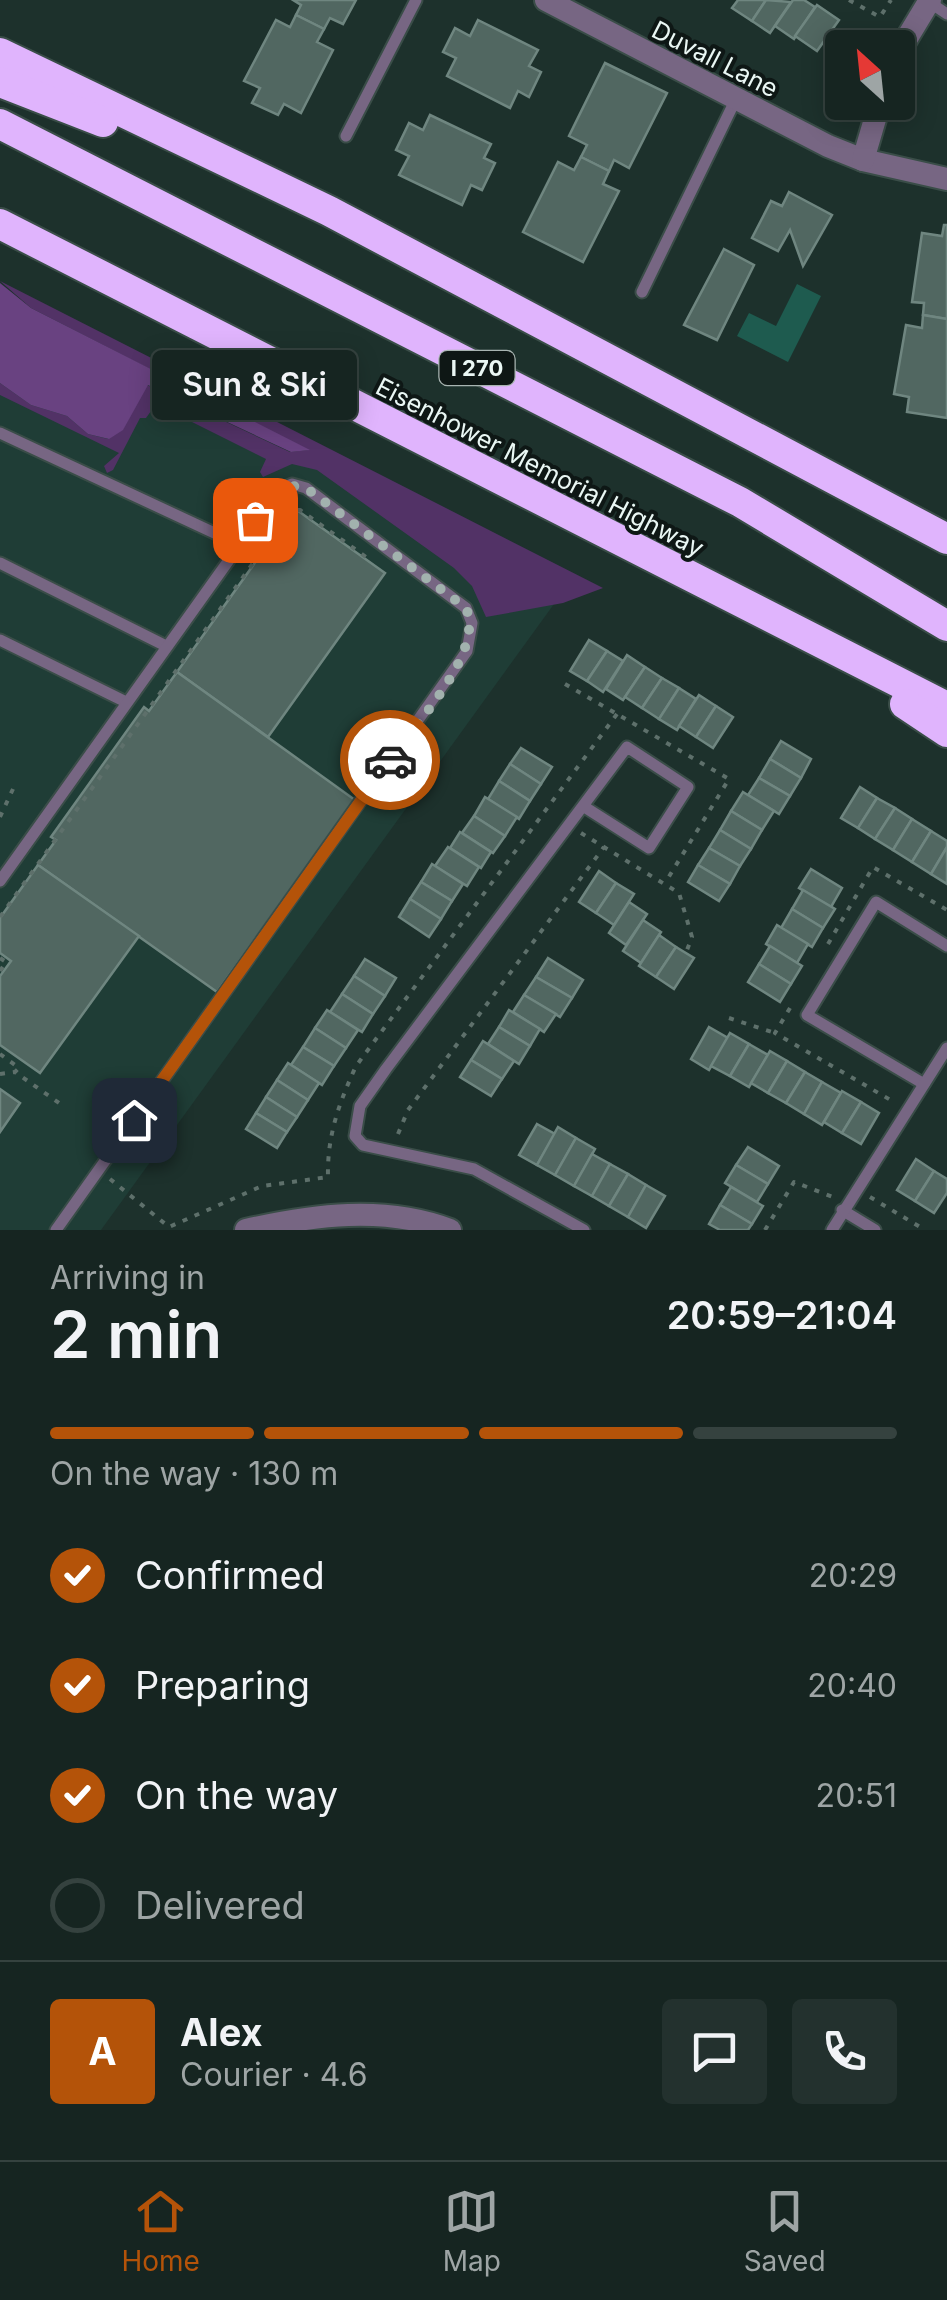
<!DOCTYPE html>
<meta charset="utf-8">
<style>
body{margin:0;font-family:Inter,sans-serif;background:#23312e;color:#f1f3f6;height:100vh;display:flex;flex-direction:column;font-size:38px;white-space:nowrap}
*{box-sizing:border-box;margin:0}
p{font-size:32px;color:#9ea5a5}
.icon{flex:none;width:55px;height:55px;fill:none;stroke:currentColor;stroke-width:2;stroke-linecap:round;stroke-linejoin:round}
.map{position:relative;height:1230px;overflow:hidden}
.side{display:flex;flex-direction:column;background:#162521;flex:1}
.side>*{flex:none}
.needle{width:65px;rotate:333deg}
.tools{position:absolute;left:825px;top:30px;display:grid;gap:20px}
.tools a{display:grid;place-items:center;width:90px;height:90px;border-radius:10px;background:#162521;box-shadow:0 5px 25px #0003,0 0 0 2px #35423f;font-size:50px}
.pin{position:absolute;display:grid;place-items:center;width:85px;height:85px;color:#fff;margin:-42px;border-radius:20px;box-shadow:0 5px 15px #0006}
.courier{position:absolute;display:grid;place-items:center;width:100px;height:100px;margin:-50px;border:8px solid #b45309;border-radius:50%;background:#fff;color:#222;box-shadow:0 2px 12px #0007}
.bubble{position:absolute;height:70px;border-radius:10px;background:#162521;box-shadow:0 5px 25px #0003,0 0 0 2px #35423f;font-size:32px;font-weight:600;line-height:70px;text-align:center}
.headline em{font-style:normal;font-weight:600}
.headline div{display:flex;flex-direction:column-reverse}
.headline{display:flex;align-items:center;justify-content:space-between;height:170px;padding:0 50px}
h1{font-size:65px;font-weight:600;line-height:75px}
.bar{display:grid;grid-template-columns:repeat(4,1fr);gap:15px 10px;align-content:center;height:120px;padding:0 50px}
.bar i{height:12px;border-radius:8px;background:#35423f}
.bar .current{background:#b45309}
.bar p{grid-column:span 4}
.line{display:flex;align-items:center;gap:25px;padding:0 50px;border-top:2px solid #35423f}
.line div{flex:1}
.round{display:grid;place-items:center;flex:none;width:105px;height:105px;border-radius:10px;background:#23312e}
ol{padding:0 50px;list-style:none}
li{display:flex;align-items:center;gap:30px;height:110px}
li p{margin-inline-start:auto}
li .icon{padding:10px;border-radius:50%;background:#b45309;color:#fff;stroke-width:4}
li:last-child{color:#9ea5a5}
li i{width:55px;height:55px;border:5px solid #35423f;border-radius:50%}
.menu{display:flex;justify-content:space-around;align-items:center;height:140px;border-top:2px solid #35423f;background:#162521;font-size:28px;color:#9ea5a5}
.menu a{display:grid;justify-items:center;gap:5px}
.menu .current{color:#b45309}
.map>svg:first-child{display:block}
.built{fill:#1f3d36}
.green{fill:#523266}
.forest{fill:#694281}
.water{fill:#1e5b4f}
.building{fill:#516761;stroke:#6f8680;stroke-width:2.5}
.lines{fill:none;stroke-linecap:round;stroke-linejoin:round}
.lane-casing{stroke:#3a4d48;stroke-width:15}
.street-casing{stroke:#3a4d48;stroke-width:26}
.highway-casing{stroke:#3a4d48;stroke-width:34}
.path{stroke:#5e706b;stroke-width:4;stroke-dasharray:5 8;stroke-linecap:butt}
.lane{stroke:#776683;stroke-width:11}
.street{stroke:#776683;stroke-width:22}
.highway{stroke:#e0b4fd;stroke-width:30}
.done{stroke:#a2b2ae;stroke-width:10;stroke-dasharray:0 18}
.route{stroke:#b45309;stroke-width:12}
.labels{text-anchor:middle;stroke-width:8;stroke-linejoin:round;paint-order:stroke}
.shield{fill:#0e1715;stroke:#a8b4b1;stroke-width:2.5}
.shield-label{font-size:22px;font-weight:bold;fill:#eaf7f4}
.street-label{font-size:25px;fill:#eaf7f4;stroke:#0e1715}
</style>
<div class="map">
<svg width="947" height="1230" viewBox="0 0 947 1230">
<rect width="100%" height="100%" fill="#1d312c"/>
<!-- built -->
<polygon class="built" points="0,313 406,508 562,593 101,1230 0,1230"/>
<!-- green -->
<polygon class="green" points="0,281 603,588 563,603 486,617 472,586 454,568 317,470 292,464 263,477 260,472 266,459 156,404 146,418 140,418 113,470 107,473 104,466 119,453 0,395 0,383 31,405 67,416 88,434 108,439 123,429 147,385 290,452 308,450 31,308"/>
<!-- forest -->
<polygon class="forest" points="0,283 31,308 310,450 291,452 148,385 123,430 109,439 88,434 67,416 31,405 0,383"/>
<!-- water -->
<polygon class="water" points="797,284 821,296 788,362 737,336 749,313 776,326"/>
<!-- building -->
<g class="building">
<polygon points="293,0 356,0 343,24 330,18 324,29 296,15 301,5"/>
<polygon points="738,0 766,0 752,21 732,8"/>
<polygon points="766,0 791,2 770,33 752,21"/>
<polygon points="793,0 804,0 815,7 794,39 775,26"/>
<polygon points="817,5 839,20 817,51 795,36"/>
<polygon points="296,15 324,29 317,42 333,50 301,113 284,104 278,115 252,103 260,88 244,81 276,20 290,27"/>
<polygon points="478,20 538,50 529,66 541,72 529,97 518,91 510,108 447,76 456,58 443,52 455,28 470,36"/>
<polygon points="605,63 667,93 629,168 614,160 609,171 581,157 587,145 569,136"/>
<polygon points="430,115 491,144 484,158 495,163 482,190 471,185 462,205 399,175 409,156 396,150 409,123 423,130"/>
<polygon points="581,157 609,171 603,184 619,191 583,262 523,232 558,162 574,170"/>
<polygon points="789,192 832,215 803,266 790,230 778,251 752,238 771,201 782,206"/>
<polygon points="944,225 947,225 947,319 923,315 924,303 912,302 922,233 942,236"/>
<polygon points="724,249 754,265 717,340 684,325"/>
<polygon points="923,315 947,319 947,418 907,412 909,397 894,394 906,325 922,328"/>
<polygon points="294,508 385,573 268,737 177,672"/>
<polygon points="589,640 607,651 587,681 570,671"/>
<polygon points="607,651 623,661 603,692 587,681"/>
<polygon points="627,655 645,667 623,700 606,689"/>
<polygon points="645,667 662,678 642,708 625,697"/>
<polygon points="177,672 355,800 217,992 38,865 56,840 51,837 144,707 149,711"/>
<polygon points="662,678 679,688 659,719 642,708"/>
<polygon points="679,688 696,699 677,730 659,719"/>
<polygon points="699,695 716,706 696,737 679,726"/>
<polygon points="716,706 733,717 713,748 696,737"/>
<polygon points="781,741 811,759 801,778 770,759"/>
<polygon points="521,748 552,767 541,784 510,764"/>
<polygon points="770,759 801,778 790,796 759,778"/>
<polygon points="510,764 541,784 530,801 499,781"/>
<polygon points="759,778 790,796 779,814 748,795"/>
<polygon points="499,781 530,801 519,819 488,799"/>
<polygon points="860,787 877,798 858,828 841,818"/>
<polygon points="743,792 774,811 762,830 731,811"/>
<polygon points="485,797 517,817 505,836 474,816"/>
<polygon points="877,798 895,808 875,839 858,828"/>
<polygon points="895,808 912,819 893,850 875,839"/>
<polygon points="731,811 762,830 751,849 720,830"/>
<polygon points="474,816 505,836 493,853 462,833"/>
<polygon points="912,819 931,831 912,862 893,850"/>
<polygon points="720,830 751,849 740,866 709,848"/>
<polygon points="931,831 947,841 947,847 931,874 912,862"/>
<polygon points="460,832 491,852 481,868 450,848"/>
<polygon points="448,847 479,867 467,886 435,866"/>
<polygon points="947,847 947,884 931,874"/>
<polygon points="709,848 740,866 730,884 698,865"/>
<polygon points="432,864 463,884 452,901 421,882"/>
<polygon points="38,865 139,936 40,1073 0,1045 0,976 11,961 0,953 0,918"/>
<polygon points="698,865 730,884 719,901 688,882"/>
<polygon points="811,869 842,888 831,907 799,888"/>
<polygon points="599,871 616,883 596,913 579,902"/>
<polygon points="421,882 452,901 441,919 410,899"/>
<polygon points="616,883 634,894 614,925 596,913"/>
<polygon points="803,890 835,909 823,928 792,909"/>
<polygon points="410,899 441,919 429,937 399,917"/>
<polygon points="629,902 647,914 626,945 609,933"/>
<polygon points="792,909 823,928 812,947 781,928"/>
<polygon points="643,920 661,932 641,963 623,951"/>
<polygon points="777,925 808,944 797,963 766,944"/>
<polygon points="659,935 676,947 656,977 639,966"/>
<polygon points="770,946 802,966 791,984 759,964"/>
<polygon points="676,947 694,958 674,989 656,977"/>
<polygon points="548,958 583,980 572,998 536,977"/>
<polygon points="365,959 396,978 385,996 354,976"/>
<polygon points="759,964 791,984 780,1002 748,982"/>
<polygon points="354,976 385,996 373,1014 342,994"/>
<polygon points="536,977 572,998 560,1017 524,995"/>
<polygon points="342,994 373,1014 362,1032 330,1012"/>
<polygon points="524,995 556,1014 544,1032 513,1012"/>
<polygon points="327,1010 358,1030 346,1048 315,1028"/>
<polygon points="509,1010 540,1029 530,1046 499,1027"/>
<polygon points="499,1027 530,1046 519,1064 488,1044"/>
<polygon points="709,1027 728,1038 709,1070 691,1059"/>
<polygon points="315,1028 346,1048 334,1066 303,1047"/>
<polygon points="730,1033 749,1044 730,1076 711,1066"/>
<polygon points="483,1041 514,1061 502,1079 471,1060"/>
<polygon points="749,1044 768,1055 749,1087 730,1076"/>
<polygon points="303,1047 334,1066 322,1085 291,1065"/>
<polygon points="770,1051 787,1061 768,1093 751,1083"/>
<polygon points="471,1060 502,1079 491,1096 460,1077"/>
<polygon points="787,1061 805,1072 786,1103 768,1093"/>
<polygon points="288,1063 319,1083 308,1100 277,1080"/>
<polygon points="805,1072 822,1082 804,1114 786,1103"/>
<polygon points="277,1080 308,1100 297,1117 266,1097"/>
<polygon points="822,1082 841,1093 822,1125 804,1114"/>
<polygon points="0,1089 20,1103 0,1132"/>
<polygon points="842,1091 861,1102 842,1133 824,1122"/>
<polygon points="266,1097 297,1117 287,1132 256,1113"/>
<polygon points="861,1102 879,1113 861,1144 842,1133"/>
<polygon points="256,1113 287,1132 277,1148 246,1129"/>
<polygon points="537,1124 555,1134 537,1165 519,1155"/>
<polygon points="558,1127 576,1138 555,1175 537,1165"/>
<polygon points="576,1138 595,1149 574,1186 555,1175"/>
<polygon points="748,1147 779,1166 768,1184 736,1165"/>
<polygon points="592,1154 610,1164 592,1196 574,1186"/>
<polygon points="916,1159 934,1171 915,1201 897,1190"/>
<polygon points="610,1164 628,1174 609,1206 592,1196"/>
<polygon points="736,1165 768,1184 757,1202 725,1183"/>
<polygon points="934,1171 947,1179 947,1193 934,1213 915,1201"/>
<polygon points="628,1174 646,1185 628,1217 609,1206"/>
<polygon points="646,1185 665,1196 646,1228 628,1217"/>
<polygon points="731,1187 763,1206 752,1224 720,1205"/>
<polygon points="720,1205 752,1224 748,1230 720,1230 709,1224"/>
</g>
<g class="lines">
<!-- lane casing -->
<g class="lane-casing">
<g id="lane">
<polyline points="929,2 947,14"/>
<polyline points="346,136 416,0"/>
<polyline points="642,292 735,101"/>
<polyline points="0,433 238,544"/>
<polyline points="0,563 166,646"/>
<polyline points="0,640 126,702"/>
<polyline points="583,806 649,848 688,787 627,747 386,1069 360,1106 355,1136 363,1145 474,1169 584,1230"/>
<polyline points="0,881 279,490 292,484 306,488 466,608 472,623 467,651 56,1230"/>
<polyline points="924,1084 807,1015 876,902 947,946"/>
<polyline points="842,1210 875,1230"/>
<polyline points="832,1230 947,1048"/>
</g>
</g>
<!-- street casing -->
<g class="street-casing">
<g id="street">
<polyline points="546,0 828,146 863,160 947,179"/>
<polyline points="898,53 930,0"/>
<polyline points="863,160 880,102"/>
<path d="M246,1230c67,-15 138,-25 204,0"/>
</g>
</g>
<!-- highway casing -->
<g class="highway-casing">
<g id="highway">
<polyline points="0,53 329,211 947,539"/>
<polyline points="0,82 103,122"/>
<polyline points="0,124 740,502 947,626"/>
<polyline points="0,224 947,707"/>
<polyline points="905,704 947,732"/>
</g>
</g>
<!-- path -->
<g class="path">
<polyline points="849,0 880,17 891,0"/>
<polyline points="565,684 729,779 665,883"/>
<polyline points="0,817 13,789"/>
<polyline points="581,833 679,893 692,937 687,950"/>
<polyline points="0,917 291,510 300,510 366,557"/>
<polyline points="828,944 873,867 947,910"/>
<polyline points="0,958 6,962 0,971"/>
<polyline points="790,1008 775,1033 894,1102"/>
<polyline points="729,1018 775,1033"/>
<polyline points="0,1054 19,1068 15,1072 59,1103"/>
<polyline points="0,1074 15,1072"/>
<polyline points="398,1134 408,1110 604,847"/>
<path d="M110,1179l59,48 93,-41 66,-9c-1,-41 11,-74 28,-111l261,-352"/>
<polyline points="870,1197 925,1230"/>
<polyline points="765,1230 794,1182 833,1197"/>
</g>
<!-- lane -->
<use href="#lane" class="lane"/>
<!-- street -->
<use href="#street" class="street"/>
<!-- highway -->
<use href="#highway" class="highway"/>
</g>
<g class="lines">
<!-- done -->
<path class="done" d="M255,520c13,-19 25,-40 51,-32l160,120c19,44 -50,115 -76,152"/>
<!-- route -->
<polyline class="route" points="134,1120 390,760"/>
</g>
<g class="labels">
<!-- shield labels -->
<rect class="shield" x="439.5" y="351" width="75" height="34" rx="8"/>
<g class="shield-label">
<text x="477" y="376">I 270</text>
</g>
<!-- street labels -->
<g class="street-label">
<text transform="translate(715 59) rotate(27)" y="9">Duvall Lane</text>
<text transform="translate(540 467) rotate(27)" y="9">Eisenhower Memorial Highway</text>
</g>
</g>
</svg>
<div class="tools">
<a><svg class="needle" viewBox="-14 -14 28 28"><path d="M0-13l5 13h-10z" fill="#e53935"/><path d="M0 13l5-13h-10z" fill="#9ea5a5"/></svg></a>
</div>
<div class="pin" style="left:255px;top:520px;background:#ea580c"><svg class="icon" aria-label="bag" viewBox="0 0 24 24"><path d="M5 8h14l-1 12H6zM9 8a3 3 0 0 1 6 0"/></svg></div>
<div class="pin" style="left:134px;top:1120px;background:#1f2937"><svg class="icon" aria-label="home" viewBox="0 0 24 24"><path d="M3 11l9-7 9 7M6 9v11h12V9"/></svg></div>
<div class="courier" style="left:390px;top:760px"><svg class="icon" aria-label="car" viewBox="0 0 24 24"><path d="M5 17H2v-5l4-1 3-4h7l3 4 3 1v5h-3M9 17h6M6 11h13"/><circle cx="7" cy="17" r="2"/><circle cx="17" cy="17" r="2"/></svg></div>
<div class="bubble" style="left:152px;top:350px;width:205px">Sun &amp; Ski</div>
</div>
<section class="side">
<div class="headline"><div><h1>2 min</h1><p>Arriving in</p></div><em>20:59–21:04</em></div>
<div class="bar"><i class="current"></i><i class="current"></i><i class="current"></i><i></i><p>On the way · 130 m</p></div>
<ol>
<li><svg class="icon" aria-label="check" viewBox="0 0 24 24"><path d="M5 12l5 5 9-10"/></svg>Confirmed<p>20:29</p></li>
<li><svg class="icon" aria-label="check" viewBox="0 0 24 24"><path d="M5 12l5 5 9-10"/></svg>Preparing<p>20:40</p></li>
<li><svg class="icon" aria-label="check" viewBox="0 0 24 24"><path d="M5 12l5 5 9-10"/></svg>On the way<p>20:51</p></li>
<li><i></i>Delivered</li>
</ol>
<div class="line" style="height:180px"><b class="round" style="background:#b45309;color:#fff">A</b><div><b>Alex</b><p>Courier · 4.6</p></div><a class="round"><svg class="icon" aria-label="chat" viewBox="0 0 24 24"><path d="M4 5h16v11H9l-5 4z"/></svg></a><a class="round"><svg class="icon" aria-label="phone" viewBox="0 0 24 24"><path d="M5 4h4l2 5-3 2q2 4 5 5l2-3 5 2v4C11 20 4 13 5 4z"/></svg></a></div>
</section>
<nav class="menu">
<a class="current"><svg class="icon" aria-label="home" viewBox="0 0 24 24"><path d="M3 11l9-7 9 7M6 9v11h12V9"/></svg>Home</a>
<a><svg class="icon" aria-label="map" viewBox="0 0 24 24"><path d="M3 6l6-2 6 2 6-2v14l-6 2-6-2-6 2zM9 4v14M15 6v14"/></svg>Map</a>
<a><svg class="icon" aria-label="saved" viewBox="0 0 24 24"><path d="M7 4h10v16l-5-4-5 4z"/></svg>Saved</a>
</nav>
